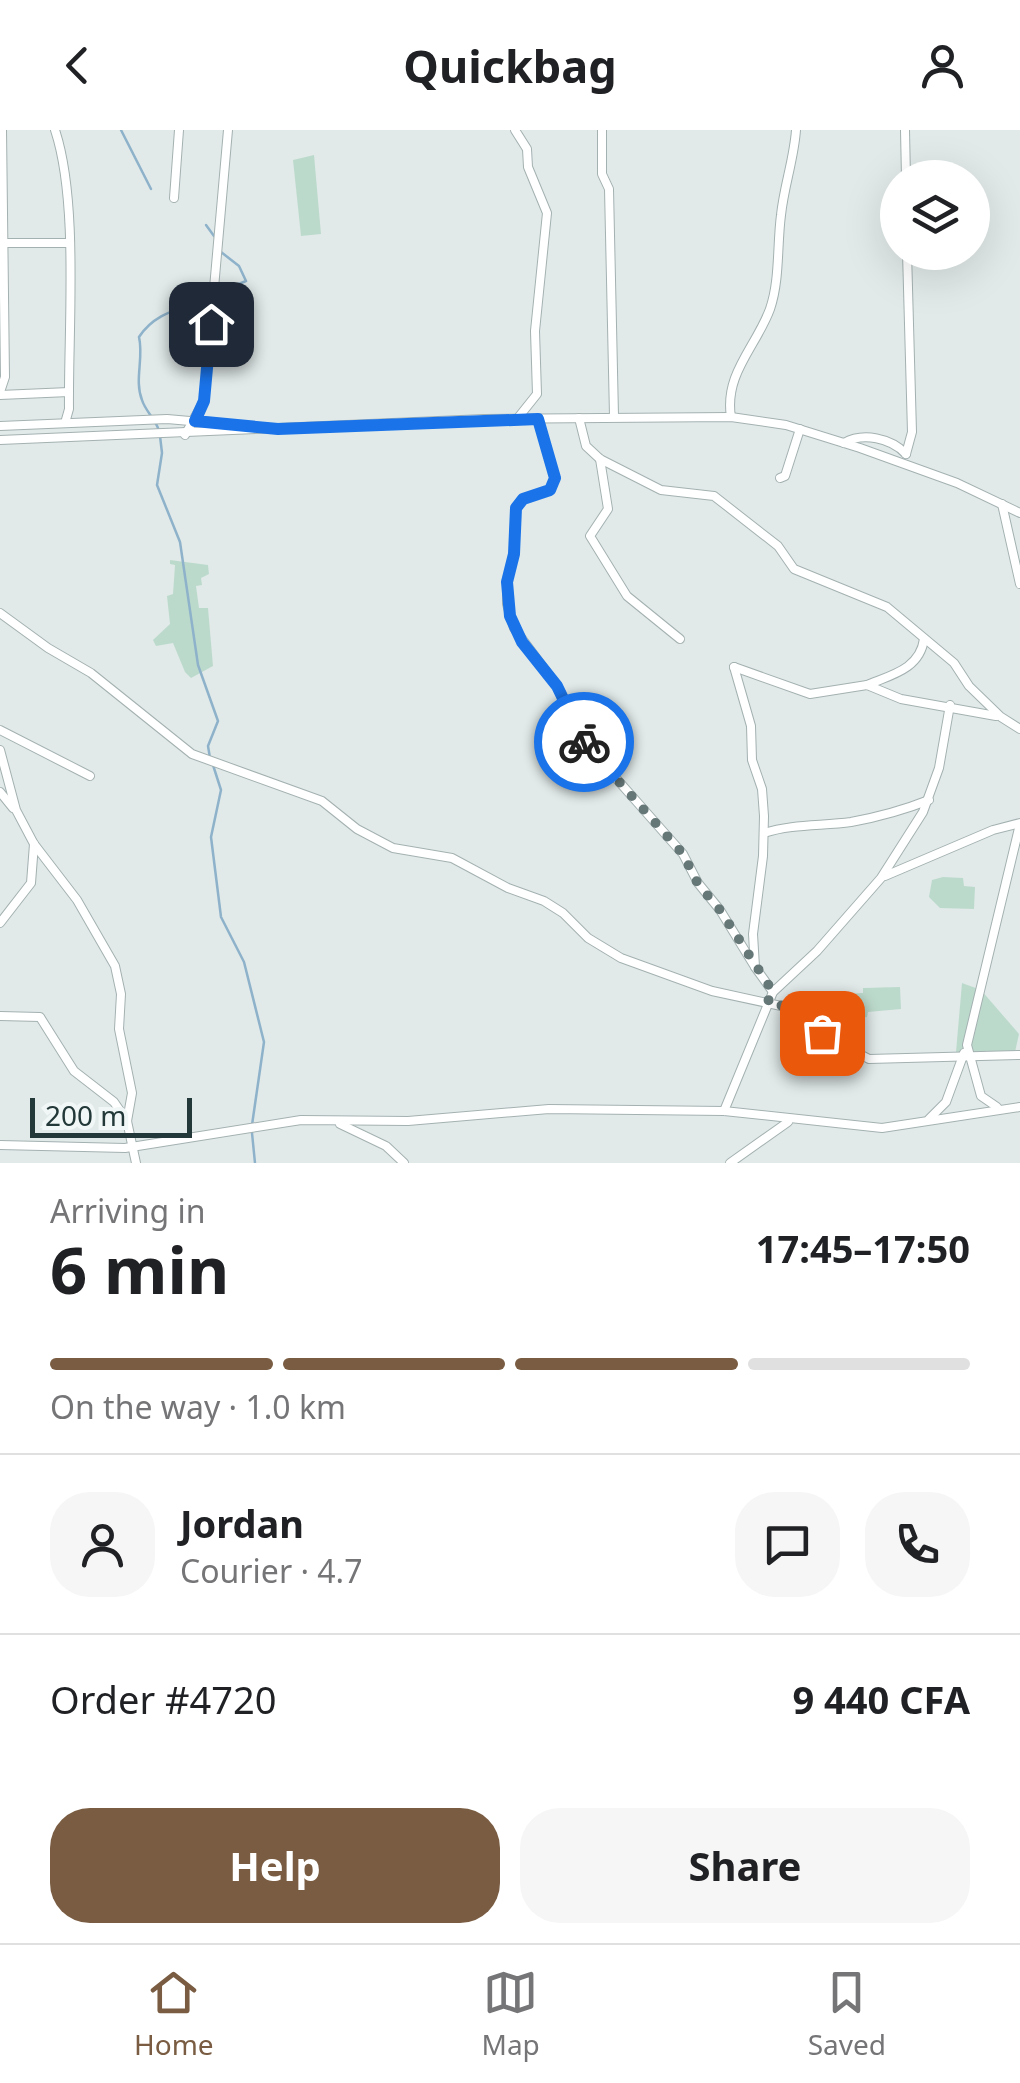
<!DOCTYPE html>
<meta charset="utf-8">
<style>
body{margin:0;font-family:"Noto Sans",sans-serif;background:#f6f6f6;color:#202124;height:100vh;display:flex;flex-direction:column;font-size:38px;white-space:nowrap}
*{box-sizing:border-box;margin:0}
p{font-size:32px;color:#757577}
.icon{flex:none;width:55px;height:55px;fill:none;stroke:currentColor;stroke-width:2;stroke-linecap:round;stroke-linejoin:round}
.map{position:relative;height:1033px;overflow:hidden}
.side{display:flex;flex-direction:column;background:#fff;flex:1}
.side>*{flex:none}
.buttons{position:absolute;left:880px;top:30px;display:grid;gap:20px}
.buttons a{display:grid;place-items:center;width:110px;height:110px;border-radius:50%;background:#fff;box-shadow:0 10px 40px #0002;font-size:50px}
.scale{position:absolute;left:30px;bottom:25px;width:162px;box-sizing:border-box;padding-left:10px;border:5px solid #233939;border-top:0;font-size:28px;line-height:35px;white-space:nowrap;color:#233939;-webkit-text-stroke:8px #f1f7f6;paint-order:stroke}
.pin{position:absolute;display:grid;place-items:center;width:85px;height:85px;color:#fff;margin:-42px;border-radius:20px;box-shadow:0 5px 15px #0006}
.courier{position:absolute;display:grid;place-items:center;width:100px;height:100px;margin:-50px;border:8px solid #1a73e8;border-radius:50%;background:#fff;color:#222;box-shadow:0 2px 12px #0007}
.headline em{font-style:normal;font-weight:700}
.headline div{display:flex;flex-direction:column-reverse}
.headline{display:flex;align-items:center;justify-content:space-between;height:170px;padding:0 50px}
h1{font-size:65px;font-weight:700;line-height:75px}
.bar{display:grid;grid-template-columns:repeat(4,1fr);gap:15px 10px;align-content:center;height:120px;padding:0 50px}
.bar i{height:12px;border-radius:8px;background:#e0e0e0}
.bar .selected{background:#795c41}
.bar p{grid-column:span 4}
.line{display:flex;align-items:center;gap:25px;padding:0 50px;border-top:2px solid #e0e0e0}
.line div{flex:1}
.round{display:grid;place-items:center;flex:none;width:105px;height:105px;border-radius:40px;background:#f6f6f6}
.button{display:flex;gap:20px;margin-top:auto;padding:20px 50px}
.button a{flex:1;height:115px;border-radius:40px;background:#795c41;color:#fff;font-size:40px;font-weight:700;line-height:115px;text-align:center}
.button a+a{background:#f6f6f6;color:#202124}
header{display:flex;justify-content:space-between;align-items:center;height:130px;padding:0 50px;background:#fff;font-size:45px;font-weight:700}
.tab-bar{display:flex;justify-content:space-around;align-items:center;height:140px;border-top:2px solid #e0e0e0;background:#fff;font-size:28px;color:#757577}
.tab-bar a{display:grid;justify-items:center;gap:5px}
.tab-bar .selected{color:#795c41}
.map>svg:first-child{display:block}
.green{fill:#bcdacc}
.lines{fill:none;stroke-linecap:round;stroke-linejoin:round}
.stream{stroke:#8eb2ca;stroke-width:2.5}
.minor-casing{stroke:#a4b1b1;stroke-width:10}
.minor{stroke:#fff;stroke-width:8}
.done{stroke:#677;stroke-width:10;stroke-dasharray:0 18}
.route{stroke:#1a73e8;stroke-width:12}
</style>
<header><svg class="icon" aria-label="back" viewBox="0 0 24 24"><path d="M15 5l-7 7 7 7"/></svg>Quickbag<svg class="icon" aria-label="person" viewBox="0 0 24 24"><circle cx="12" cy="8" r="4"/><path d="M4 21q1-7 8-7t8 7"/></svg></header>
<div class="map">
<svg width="1020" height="1033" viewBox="0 0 1020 1033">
<rect width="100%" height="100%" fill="#e1eae9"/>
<!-- green -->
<g class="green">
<polygon points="314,25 321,104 301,106 293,30"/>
<polygon points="170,430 208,435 209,444 201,448 202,455 196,456 199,478 208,478 213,536 191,548 185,542 173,513 156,516 153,510 170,494 167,466 173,464 175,435 170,434"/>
<polygon points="943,747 963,748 964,756 975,757 974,779 940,778 929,767 932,750"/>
<polygon points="962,853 981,860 1019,904 1015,922 956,922"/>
<polygon points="900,857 901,879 868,882 867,887 860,888 859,871 846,871 845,864 863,863 863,858"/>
</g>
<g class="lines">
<!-- stream -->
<g class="stream">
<polyline points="121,0 151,59"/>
<polyline points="206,95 214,106"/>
<polyline points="217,163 246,151 239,136 221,122"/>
<path d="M158,298c-4,-10 -13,-18 -16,-28 -8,-20 2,-42 -3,-63 17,-26 44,-28 71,-40"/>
<polyline points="160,306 162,323 157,355 180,412 198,535 218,591 208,616 210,628"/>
<polyline points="213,635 221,660 211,707 221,787 244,832 264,912 252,995"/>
<polyline points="252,1003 255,1033"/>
</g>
<!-- minor casing -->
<g class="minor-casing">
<g id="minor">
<path d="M55,0c24,72 13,200 14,279l-4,14"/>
<polyline points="515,0 527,19 528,37 547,83 535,201 537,264 517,289"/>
<polyline points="602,0 602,44 609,59 614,286"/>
<polyline points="905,0 906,48"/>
<polyline points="174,68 179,0"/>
<polyline points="0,113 67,113"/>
<polyline points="0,262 5,247 2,0"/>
<polyline points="0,265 69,262"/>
<path d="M731,287c-7,-43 25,-70 39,-108 10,-29 7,-64 11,-94 3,-29 13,-56 15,-85"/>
<polyline points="579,288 586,316 600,329 661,360 714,366 778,416 794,439 887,477 954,533 969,556 1001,587 1020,599"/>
<polyline points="538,289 555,348 550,360 523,369 516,378 514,424 507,452 507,474 514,498 557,556 584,612 683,724 698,753 720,780 755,837"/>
<polyline points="0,296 167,289 258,297"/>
<polyline points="185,305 204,271 228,0"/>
<polyline points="0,310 484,289 731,287 786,295 860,318 957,353 1020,383"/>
<path d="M844,313c19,-11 47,-5 62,11"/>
<polyline points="906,324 912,302 907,122"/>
<polyline points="600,329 608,379 590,406 627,466 680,509"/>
<polyline points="780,348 785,346 800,299"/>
<polyline points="1002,374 1020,454"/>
<polyline points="0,483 48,518 91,543 192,624 322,671 357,699 393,718 452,728 508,758 544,771 563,783 588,808 621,828 712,861 795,879 827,907 869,929 1020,925"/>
<polyline points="734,537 751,596 752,630 762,659 764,686 763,726 753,804 755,837 773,862"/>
<polyline points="734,537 810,564 867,555 901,569 996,586"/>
<path d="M867,555c24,-10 53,-16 57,-46"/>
<polyline points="0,600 90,646"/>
<polyline points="0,620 16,680 34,714 77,770 115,836 121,864 119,899 132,963 127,991 136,1033"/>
<polyline points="0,662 13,678"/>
<path d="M764,703c28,-9 58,-7 87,-11 27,-5 53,-12 78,-22"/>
<polyline points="885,746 993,700 1020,693"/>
<polyline points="0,793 31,753 34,714"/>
<polyline points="0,886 40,887 74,941 114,972 127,991"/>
<polyline points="997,977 981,966 967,915 1020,694"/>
<polyline points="724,981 773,862 817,821 881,748 923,682 939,638 950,575"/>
<polyline points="929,989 946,972 964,923"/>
<polyline points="340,994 386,1016 404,1033"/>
<polyline points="0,1015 125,1018 301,990 408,991 549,979 724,981 882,998 1020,977"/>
<polyline points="730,1033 788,992"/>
</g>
</g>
<!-- minor -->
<use href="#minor" class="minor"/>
</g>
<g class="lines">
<!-- done -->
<polyline class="done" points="584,612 683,724 698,754 720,780 773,862 767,873 795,878 822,903"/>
<!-- route -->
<polyline class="route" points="211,194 204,271 195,291 278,299 538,289 555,348 550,360 523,369 516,378 514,424 507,452 510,486 522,512 557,556 584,612"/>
</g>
</svg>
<div class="buttons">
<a><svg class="icon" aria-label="layers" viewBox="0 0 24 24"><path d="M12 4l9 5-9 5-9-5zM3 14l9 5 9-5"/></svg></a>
</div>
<div class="scale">200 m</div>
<div class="pin" style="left:822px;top:903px;background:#ea580c"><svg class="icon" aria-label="bag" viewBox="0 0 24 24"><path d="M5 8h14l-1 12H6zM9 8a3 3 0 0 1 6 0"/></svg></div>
<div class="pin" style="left:211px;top:194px;background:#1f2937"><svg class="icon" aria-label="home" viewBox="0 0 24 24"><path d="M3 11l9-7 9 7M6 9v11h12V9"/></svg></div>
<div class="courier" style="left:584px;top:612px"><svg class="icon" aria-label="bike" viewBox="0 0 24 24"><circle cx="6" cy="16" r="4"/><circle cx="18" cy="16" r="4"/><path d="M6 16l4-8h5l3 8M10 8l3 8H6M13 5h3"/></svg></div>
</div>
<section class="side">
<div class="headline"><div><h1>6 min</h1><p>Arriving in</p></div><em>17:45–17:50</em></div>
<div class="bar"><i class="selected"></i><i class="selected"></i><i class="selected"></i><i></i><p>On the way · 1.0 km</p></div>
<div class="line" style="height:180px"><a class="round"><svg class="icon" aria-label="person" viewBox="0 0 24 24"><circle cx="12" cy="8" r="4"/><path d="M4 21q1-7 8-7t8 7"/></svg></a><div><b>Jordan</b><p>Courier · 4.7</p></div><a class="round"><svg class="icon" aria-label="chat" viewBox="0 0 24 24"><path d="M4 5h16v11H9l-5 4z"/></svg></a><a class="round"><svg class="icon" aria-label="phone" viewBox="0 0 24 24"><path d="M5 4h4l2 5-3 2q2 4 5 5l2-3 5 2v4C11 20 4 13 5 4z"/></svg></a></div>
<div class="line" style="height:130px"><div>Order #4720</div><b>9 440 CFA</b></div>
<div class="button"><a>Help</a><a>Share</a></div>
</section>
<nav class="tab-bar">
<a class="selected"><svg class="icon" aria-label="home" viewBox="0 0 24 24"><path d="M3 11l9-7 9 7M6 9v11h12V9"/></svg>Home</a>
<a><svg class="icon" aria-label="map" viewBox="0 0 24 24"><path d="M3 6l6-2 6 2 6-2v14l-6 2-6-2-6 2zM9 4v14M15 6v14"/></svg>Map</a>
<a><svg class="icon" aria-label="saved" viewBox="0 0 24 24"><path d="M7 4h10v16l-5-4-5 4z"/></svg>Saved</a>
</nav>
